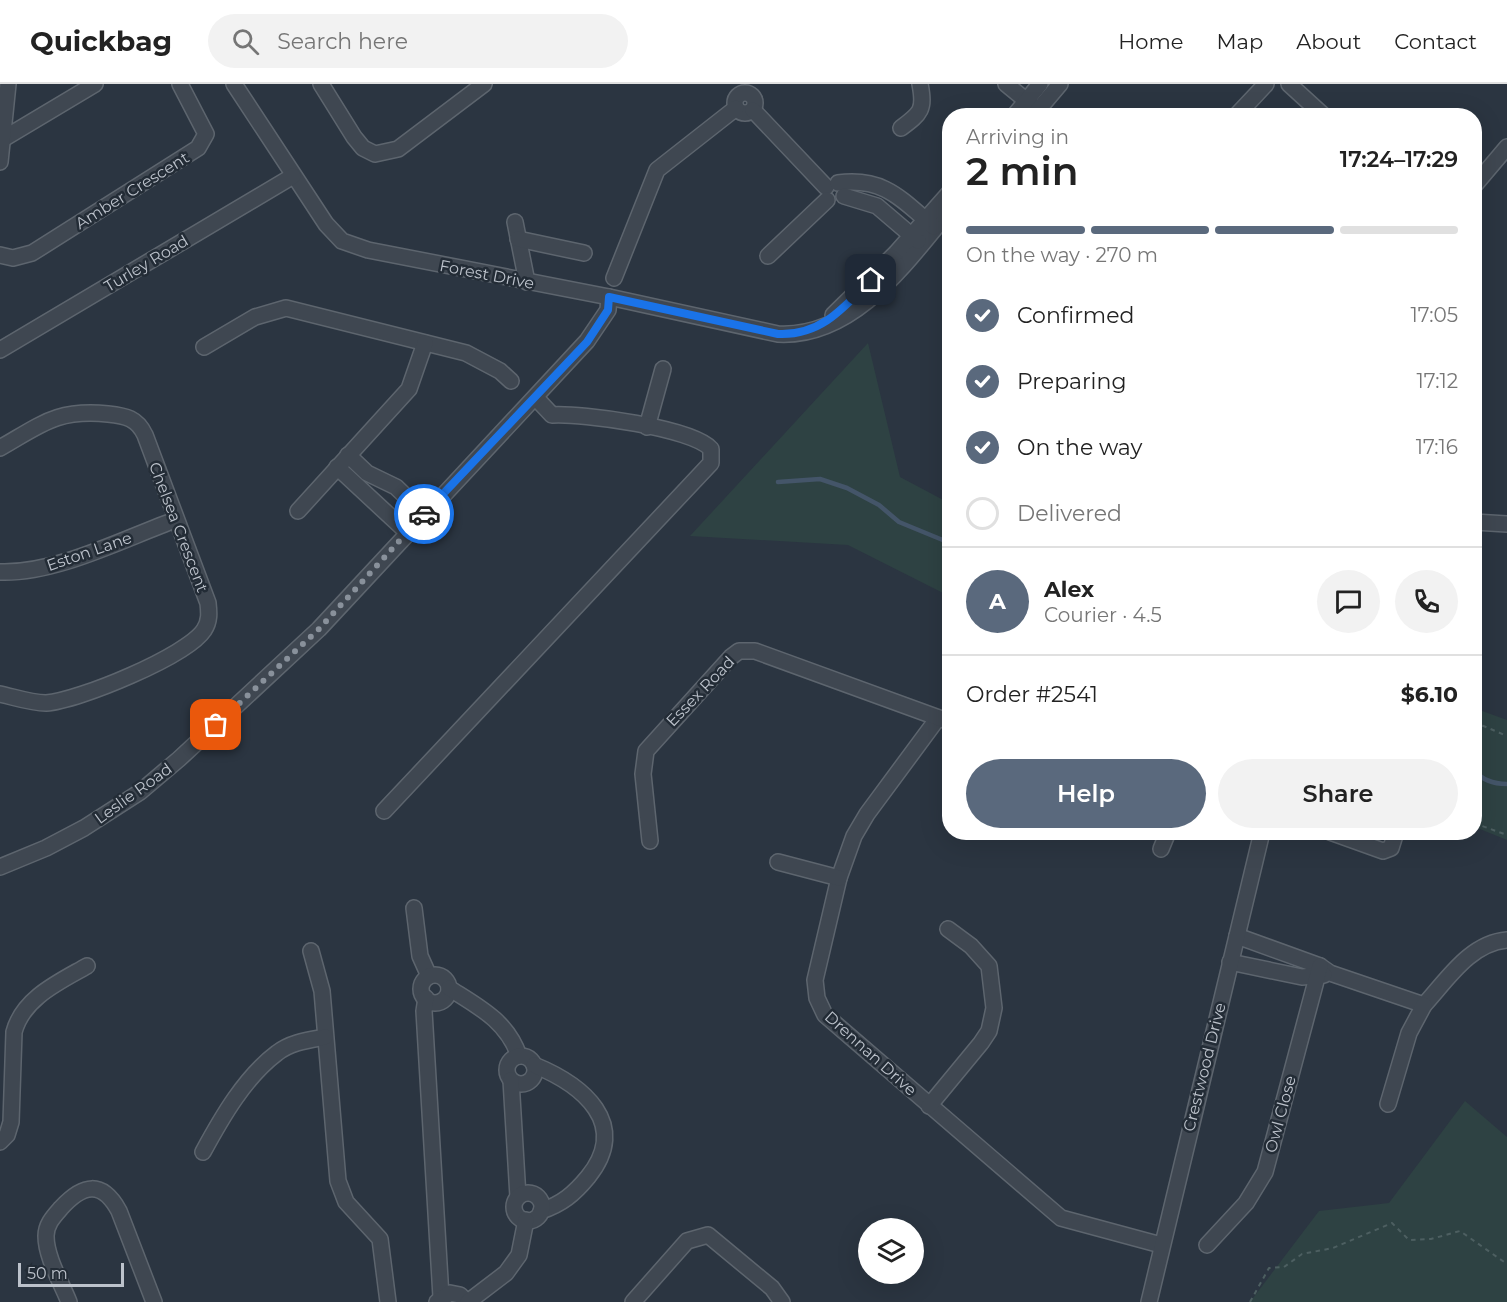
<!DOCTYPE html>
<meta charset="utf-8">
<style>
body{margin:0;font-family:Montserrat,sans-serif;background:#f2f2f2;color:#222;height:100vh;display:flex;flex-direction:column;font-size:22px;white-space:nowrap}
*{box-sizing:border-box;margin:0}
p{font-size:20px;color:#767676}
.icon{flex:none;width:33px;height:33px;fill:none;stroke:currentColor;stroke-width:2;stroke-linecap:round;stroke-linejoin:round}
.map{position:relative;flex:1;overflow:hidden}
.panel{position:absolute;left:942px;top:24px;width:540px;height:732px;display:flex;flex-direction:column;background:#fff;border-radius:24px;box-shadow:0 6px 24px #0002}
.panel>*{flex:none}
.tools{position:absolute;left:858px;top:1134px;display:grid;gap:12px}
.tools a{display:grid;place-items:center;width:66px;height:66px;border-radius:50%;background:#fff;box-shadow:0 6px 24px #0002;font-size:30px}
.scale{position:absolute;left:18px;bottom:15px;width:106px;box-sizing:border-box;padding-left:6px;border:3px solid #bcc2cb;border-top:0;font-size:16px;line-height:21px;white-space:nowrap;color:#bcc2cb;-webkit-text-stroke:4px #232c36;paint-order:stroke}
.pin{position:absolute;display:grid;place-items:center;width:51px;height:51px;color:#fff;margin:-26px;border-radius:12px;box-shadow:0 3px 9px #0006}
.courier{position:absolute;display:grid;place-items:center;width:60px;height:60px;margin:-30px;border:4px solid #1a73e8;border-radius:50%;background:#fff;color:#222;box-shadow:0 2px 8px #0007}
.headline em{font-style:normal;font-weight:600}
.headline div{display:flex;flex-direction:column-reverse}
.headline{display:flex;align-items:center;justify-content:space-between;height:102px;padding:0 24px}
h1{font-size:39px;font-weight:600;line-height:45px}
.bar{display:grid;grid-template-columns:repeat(4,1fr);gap:9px 6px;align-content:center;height:72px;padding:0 24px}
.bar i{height:8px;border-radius:4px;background:#e0e0e0}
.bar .active{background:#5a697d}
.bar p{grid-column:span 4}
.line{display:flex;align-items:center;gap:15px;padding:0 24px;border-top:2px solid #e0e0e0}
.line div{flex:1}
.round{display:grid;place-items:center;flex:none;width:63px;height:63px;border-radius:32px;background:#f2f2f2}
ol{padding:0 24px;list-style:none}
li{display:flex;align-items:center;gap:18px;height:66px}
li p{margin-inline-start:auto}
li .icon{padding:6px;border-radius:50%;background:#5a697d;color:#fff;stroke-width:4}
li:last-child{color:#767676}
li i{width:33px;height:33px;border:3px solid #e0e0e0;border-radius:50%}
.action{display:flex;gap:12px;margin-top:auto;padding:12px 24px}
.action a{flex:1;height:69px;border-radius:36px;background:#5a697d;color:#fff;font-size:24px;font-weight:600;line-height:69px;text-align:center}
.action a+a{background:#f2f2f2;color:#222}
header{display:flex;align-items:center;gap:36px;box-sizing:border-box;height:84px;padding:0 30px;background:#fff;border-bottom:2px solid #e0e0e0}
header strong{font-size:28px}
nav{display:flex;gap:33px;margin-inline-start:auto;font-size:21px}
.search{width:420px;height:54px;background:#f2f2f2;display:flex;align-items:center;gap:15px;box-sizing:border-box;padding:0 21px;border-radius:33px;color:#767676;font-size:22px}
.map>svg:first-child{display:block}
.green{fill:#2e4243}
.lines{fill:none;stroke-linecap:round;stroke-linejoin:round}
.stream{stroke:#445569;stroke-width:4.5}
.minor-casing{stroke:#5d656e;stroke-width:18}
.path{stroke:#4d5f61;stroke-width:2;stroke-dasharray:4.5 4.5;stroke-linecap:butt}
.minor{stroke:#3f4751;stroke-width:15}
.done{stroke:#89919b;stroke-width:6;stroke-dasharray:0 10.8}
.route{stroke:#1a73e8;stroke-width:8}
.labels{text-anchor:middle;stroke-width:5;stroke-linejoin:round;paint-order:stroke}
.street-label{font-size:16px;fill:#bcc2cb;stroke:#232c36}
</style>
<header>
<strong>Quickbag</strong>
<div class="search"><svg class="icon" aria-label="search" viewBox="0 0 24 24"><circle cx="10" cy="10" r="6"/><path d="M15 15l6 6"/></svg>Search here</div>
<nav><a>Home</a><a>Map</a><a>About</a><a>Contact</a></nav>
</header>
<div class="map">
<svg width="1507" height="1218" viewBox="0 0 1507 1218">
<rect width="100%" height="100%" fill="#2b3541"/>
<!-- green -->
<g class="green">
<polygon points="868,259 900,393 949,419 949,512 848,461 690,452"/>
<polygon points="1474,624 1507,636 1507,756 1475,743"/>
<polygon points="1465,1017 1507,1053 1507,1218 1250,1218 1319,1127 1389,1119"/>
</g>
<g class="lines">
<!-- stream -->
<g class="stream">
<polyline points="778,398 820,395 847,404 879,421 899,438 950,459"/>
<path d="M1474,686c8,10 21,14 33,14"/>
</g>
<!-- minor casing -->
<g class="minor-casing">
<g id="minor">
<path d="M234,0l92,140 16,17 26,9 241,47 169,37c76,4 128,-71 172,-124"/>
<polyline points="321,0 354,53 363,64 375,70 398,65 484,0"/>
<polyline points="1006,0 1033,22"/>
<polyline points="1289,0 1324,32"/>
<circle cx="745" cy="19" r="10"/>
<polyline points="753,26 826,103"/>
<polyline points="1014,32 1040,0"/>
<polyline points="1033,32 1060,0"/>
<polyline points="1236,32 1266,0"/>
<path d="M901,44c20,-15 24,-18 19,-44"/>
<polyline points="3,55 95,0"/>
<polyline points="0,78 8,0"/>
<path d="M838,99c46,-6 63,16 96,44"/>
<polyline points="1474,102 1507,63"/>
<polyline points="844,112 877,122 918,157"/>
<polyline points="515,138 527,198"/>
<polyline points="518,155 584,169"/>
<polyline points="0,171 13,174 32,169 198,64 206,50 180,0"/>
<polyline points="768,172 827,116"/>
<polyline points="614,194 657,86 736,24"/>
<polyline points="833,231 896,169 950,108"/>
<polyline points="204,263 255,233 286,224 466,269 500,287 511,297"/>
<polyline points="0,266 293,92"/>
<polyline points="647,343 663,285"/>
<path d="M0,364c42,-24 57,-39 108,-34 18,2 29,4 37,21l63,168c1,9 2,18 -4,27 -17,26 -126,71 -158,73 -15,0 -32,-6 -46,-9"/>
<polyline points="348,371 367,389 396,403 424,430"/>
<polyline points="337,383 407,448"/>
<polyline points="298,427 409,305 425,259"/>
<polyline points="1474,438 1507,440"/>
<path d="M0,488c56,2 123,-33 175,-52"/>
<polyline points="938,634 867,730 854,752 839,794 815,896 817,914 825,931 1061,1134 1161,1161"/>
<path d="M384,727l327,-348v-14c-18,-21 -129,-36 -159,-34l-16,-17"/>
<polyline points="1330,748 1383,767 1391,764 1396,748"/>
<polyline points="650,757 643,690 646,667 731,573 739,567 755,567 950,638"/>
<polyline points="1161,765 1168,748"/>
<polyline points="778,778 839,794"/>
<polyline points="0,783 46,764 84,744 140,708 179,675 319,545 587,257 608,226 609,213"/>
<polyline points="414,824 420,872 429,892"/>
<path d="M1237,852l83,30 10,7 94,32c23,-25 46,-62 83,-65"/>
<polyline points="311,867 322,907 338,1097 346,1118 380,1155 388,1218"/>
<polyline points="1230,878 1302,893 1324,891"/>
<circle cx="435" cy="905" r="14"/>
<path d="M449,904c30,19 58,33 70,68"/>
<polyline points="426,914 424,927 441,1213"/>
<circle cx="521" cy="986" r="14"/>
<path d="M534,981c49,20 97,59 54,112 -14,17 -26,27 -47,34"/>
<polyline points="511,996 518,1113"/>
<polyline points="1388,1020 1409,949 1424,921"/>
<polyline points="929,1022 981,959 989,947 994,924 989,882 971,862 948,845"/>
<path d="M0,1058l7,-7 4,-13 3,-90c9,-34 45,-50 73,-66"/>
<path d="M203,1068c19,-35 42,-75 74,-99 14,-11 32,-13 48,-16"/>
<circle cx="528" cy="1123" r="14"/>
<polyline points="1207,1161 1246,1119 1265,1088 1320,882"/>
<path d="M69,1218c-8,-20 -23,-45 -23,-66 0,-12 8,-20 15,-28 22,-24 41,-28 58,3l35,91"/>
<polyline points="437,1218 450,1209 460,1211 467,1218"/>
<polyline points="468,1218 506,1189 519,1171 526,1136"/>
<polyline points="633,1218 687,1157 708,1151 772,1204 782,1218"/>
<polyline points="1149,1218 1262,748"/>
</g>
</g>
<!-- path -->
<g class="path">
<polyline points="1474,638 1507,652"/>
<polyline points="1474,739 1507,751"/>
<polyline points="1250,1218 1269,1184 1284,1183 1302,1170 1333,1164 1392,1139 1409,1156 1431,1155 1460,1147 1507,1180"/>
</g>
<!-- minor -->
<use href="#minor" class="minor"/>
</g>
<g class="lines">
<!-- done -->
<polyline class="done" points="216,641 319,545 424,430"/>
<!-- route -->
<path class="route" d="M424,430l163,-172 21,-32 1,-13 169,37c42,2 65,-25 93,-54"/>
</g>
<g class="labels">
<!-- street labels -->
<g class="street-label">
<text transform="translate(132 106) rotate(-32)" y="6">Amber Crescent</text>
<text transform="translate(146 179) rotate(-31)" y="6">Turley Road</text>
<text transform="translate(487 190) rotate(11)" y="6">Forest Drive</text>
<text transform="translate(179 443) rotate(69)" y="6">Chelsea Crescent</text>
<text transform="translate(89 467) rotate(-19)" y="6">Eston Lane</text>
<text transform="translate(700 607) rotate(-46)" y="6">Essex Road</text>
<text transform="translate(133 709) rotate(-36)" y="6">Leslie Road</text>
<text transform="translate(871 969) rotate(42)" y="6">Drennan Drive</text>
<text transform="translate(1204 983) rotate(-76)" y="6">Crestwood Drive</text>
<text transform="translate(1280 1030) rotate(-75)" y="6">Owl Close</text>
</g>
</g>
</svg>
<div class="tools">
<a><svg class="icon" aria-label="layers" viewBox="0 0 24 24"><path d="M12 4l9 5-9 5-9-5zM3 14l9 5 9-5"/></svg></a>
</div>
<div class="scale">50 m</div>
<div class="pin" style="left:216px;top:641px;background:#ea580c"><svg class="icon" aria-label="bag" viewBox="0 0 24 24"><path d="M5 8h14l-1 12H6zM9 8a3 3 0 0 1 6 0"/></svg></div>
<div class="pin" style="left:871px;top:196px;background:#1f2937"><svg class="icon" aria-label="home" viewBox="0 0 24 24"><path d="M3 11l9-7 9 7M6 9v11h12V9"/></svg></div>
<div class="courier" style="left:424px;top:430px"><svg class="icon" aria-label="car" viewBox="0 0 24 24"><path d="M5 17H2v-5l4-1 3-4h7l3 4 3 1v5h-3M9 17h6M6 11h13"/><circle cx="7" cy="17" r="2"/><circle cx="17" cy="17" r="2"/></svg></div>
<section class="panel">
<div class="headline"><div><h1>2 min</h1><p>Arriving in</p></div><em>17:24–17:29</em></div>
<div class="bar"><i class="active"></i><i class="active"></i><i class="active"></i><i></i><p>On the way · 270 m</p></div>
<ol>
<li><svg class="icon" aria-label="check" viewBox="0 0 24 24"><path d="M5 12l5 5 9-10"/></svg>Confirmed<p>17:05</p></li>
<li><svg class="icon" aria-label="check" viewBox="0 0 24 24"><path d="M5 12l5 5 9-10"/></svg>Preparing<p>17:12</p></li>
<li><svg class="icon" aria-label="check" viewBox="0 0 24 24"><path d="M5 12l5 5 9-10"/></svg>On the way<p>17:16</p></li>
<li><i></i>Delivered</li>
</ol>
<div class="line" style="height:108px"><b class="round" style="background:#5a697d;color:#fff">A</b><div><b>Alex</b><p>Courier · 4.5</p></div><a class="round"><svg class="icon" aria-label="chat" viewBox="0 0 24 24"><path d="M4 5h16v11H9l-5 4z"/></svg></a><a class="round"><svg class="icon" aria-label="phone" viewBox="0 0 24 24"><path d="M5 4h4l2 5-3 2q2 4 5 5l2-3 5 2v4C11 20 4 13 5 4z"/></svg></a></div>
<div class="line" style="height:78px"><div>Order #2541</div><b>$6.10</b></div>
<div class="action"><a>Help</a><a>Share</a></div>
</section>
</div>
